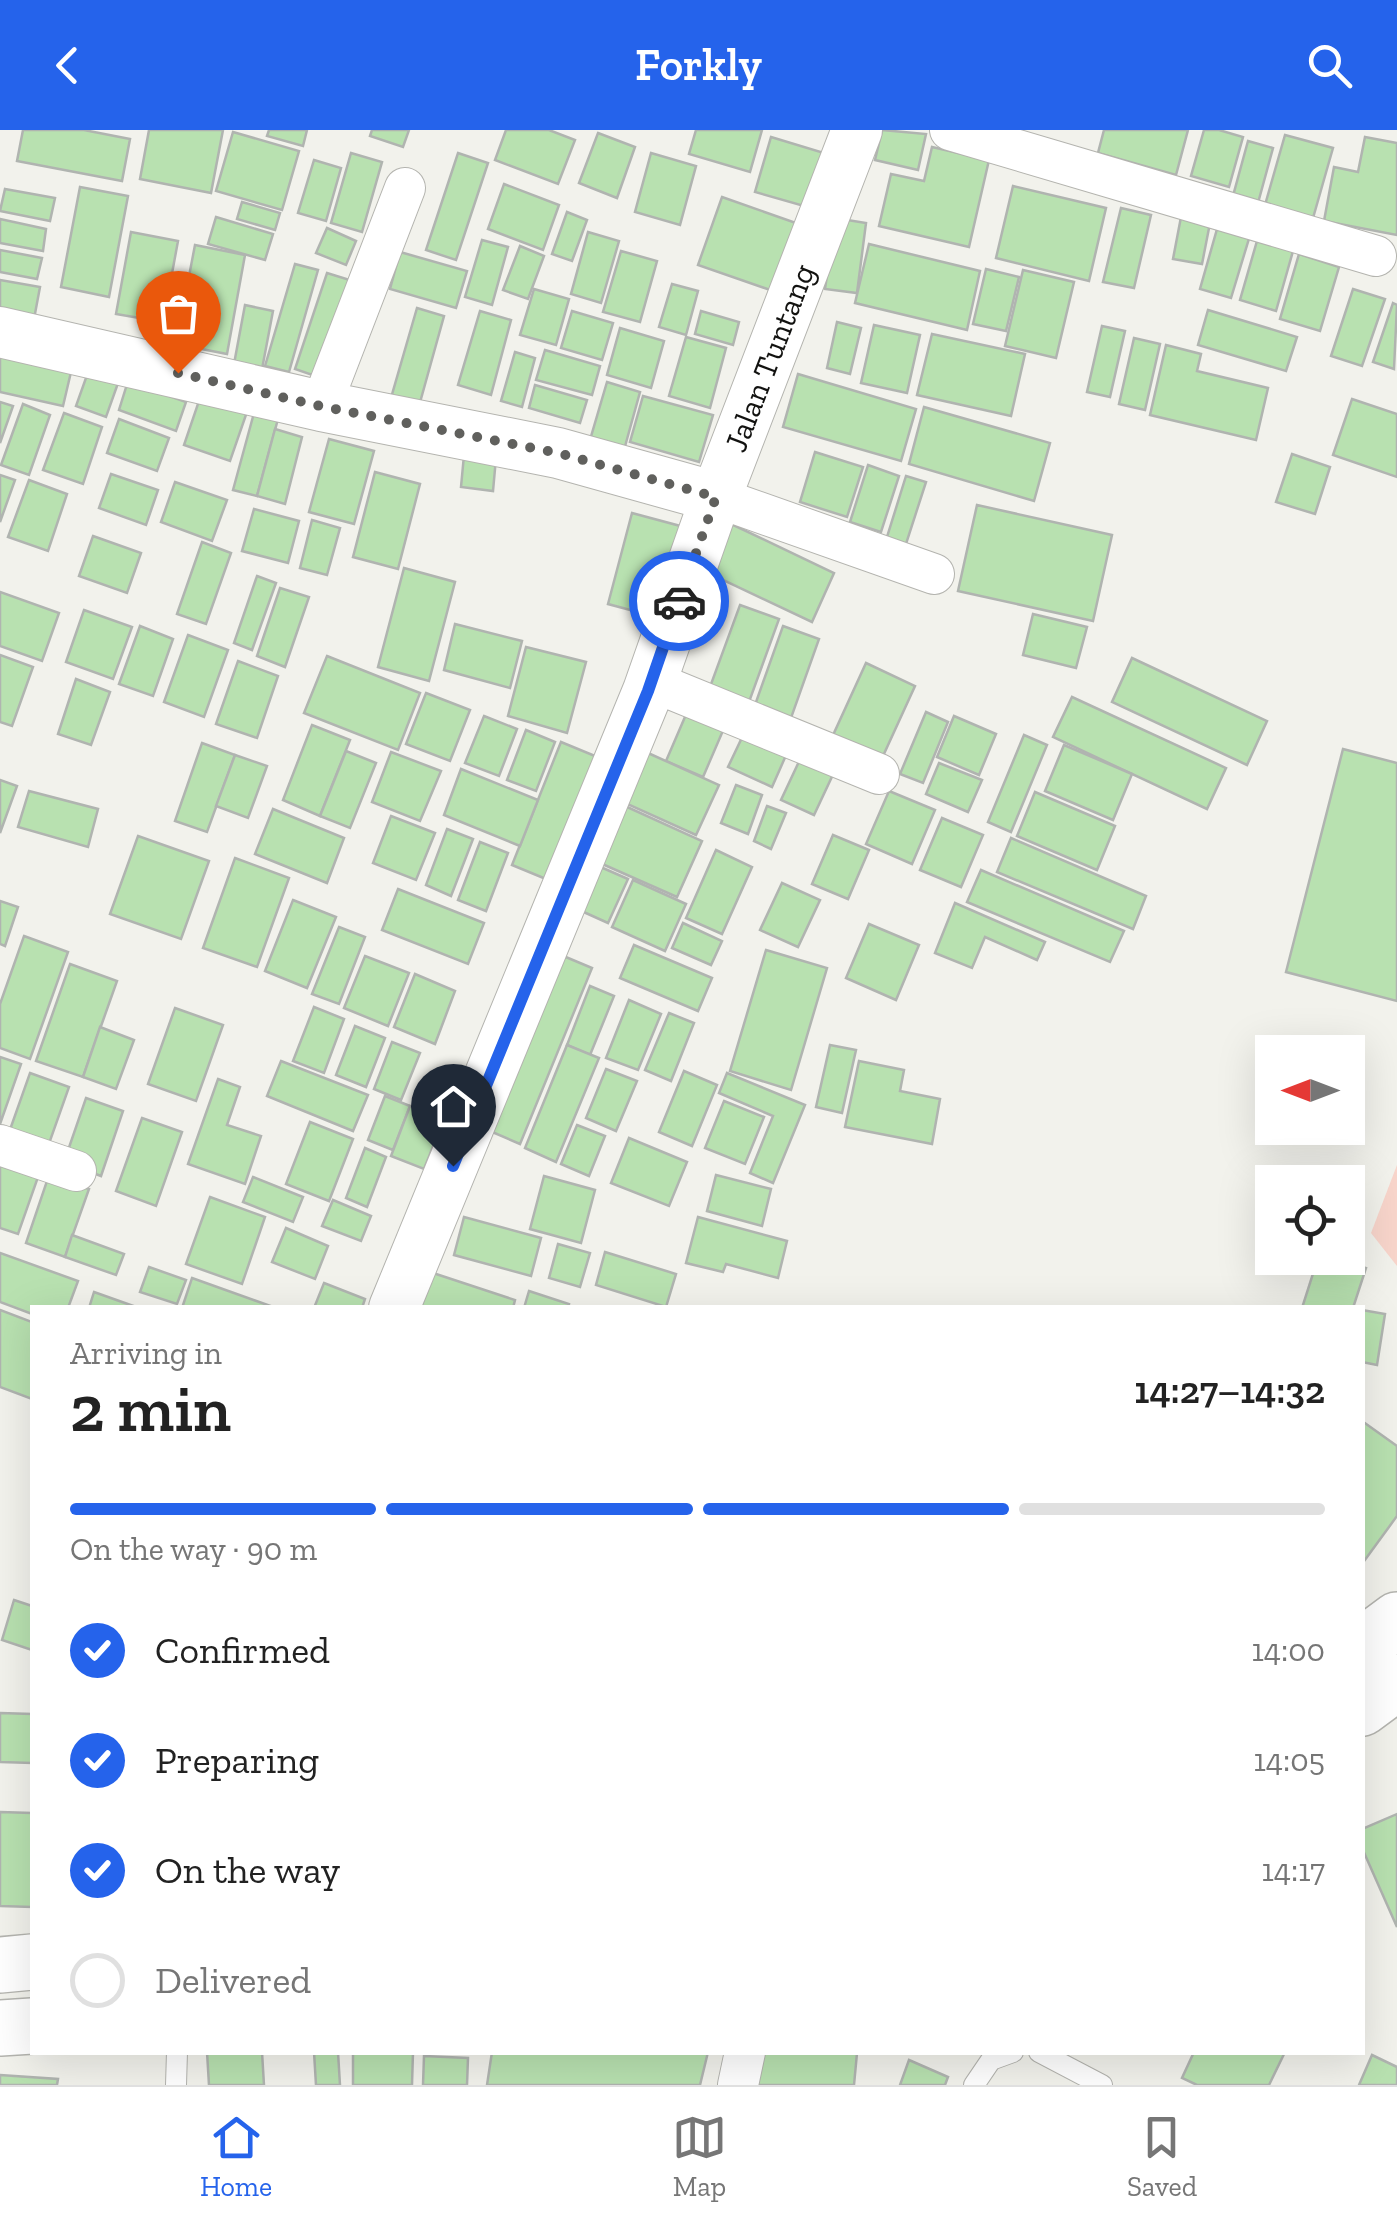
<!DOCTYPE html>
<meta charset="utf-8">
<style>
body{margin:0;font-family:"Zilla Slab",serif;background:#f6f6f6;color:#222;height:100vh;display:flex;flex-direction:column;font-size:38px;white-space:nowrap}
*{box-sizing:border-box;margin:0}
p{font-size:32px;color:#767676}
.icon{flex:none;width:55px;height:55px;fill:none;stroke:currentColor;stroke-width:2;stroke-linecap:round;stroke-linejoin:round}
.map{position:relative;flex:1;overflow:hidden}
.panel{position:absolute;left:30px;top:1175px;width:1335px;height:750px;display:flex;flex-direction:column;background:#fff;border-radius:0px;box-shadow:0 10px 40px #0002}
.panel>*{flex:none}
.needle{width:65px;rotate:270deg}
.buttons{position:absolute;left:1255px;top:905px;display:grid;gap:20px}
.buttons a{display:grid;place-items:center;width:110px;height:110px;border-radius:0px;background:#fff;box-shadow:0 10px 40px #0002;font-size:50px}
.pin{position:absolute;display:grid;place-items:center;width:85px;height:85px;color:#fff;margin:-102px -42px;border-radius:50% 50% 50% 0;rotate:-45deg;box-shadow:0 0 10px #0007}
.pin .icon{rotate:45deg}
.courier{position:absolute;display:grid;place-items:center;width:100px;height:100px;margin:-50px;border:8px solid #2563eb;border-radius:50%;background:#fff;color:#222;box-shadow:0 2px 12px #0007}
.headline em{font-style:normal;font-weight:600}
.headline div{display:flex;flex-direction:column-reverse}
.headline{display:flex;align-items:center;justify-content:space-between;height:170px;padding:0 40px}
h1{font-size:65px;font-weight:600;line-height:75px}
.bar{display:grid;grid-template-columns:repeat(4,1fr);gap:15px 10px;align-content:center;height:120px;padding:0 40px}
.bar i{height:12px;border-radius:8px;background:#e0e0e0}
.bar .on{background:#2563eb}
.bar p{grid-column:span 4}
ol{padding:0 40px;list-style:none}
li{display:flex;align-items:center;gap:30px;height:110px}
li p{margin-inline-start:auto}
li .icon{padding:10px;border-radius:50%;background:#2563eb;color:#fff;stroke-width:4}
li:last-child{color:#767676}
li i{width:55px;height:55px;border:5px solid #e0e0e0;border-radius:50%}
header{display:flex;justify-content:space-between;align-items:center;height:130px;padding:0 40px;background:#2563eb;color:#fff;font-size:45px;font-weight:600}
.dock{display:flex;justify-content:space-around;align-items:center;height:140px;border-top:2px solid #e0e0e0;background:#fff;font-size:28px;color:#767676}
.dock a{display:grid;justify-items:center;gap:5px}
.dock .on{color:#2563eb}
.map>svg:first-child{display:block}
.green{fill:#f8d5cb}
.building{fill:#b8e1b0;stroke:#b0b4b0;stroke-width:2.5}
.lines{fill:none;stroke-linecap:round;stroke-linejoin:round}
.service-casing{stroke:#b4b4af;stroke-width:22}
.minor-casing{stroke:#b4b4af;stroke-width:42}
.tertiary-casing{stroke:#b4b4af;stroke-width:52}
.trunk-casing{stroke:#b4b4af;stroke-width:58}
.service{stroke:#fff;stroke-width:20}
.minor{stroke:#fff;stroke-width:40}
.tertiary{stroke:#fff;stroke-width:50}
.trunk{stroke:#fff;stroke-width:55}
.done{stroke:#60605d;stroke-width:10;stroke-dasharray:0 18}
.route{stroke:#2563eb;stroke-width:12}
.labels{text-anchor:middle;stroke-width:8;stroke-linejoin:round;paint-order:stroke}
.street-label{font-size:32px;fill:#121210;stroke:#fffffd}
</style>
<header><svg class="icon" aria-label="back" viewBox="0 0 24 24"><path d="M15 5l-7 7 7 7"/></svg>Forkly<svg class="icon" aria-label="search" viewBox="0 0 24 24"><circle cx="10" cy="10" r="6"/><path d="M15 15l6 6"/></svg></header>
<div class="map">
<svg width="1397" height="1955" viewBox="0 0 1397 1955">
<rect width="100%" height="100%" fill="#f2f2ec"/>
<!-- green -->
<polygon class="green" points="1397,1035 1397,1136 1371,1103"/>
<!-- building -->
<g class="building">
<polygon points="23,0 84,0 130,9 122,51 17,31"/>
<polygon points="149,0 223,0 211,63 140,49"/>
<polygon points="269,0 307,0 303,16 267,6"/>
<polygon points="372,0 409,0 403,17 370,6"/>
<polygon points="506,0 549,0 575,10 558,54 495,30"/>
<polygon points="696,0 762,0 750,42 689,24"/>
<polygon points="882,0 926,4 918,40 875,30"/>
<polygon points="1104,0 1188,0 1176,45 1098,23"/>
<polygon points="1204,0 1219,0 1243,7 1229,57 1191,46"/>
<polygon points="233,2 299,21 282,80 216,61"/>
<polygon points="598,3 635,17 617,68 579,53"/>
<polygon points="1285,5 1333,18 1313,88 1265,75"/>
<polygon points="771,7 834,26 818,80 755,62"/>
<polygon points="1365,7 1397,13 1397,105 1324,91 1334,37 1358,42"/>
<polygon points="1248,11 1273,18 1258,73 1233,66"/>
<polygon points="932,17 989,30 969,117 879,96 891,44 924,51"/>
<polygon points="351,23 382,32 362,102 331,93"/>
<polygon points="458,23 488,33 456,130 426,120"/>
<polygon points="651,23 696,36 680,95 635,82"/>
<polygon points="314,30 341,38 326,91 298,83"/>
<polygon points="504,54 559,75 543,120 488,99"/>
<polygon points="1013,56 1106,78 1089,151 996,128"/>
<polygon points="80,57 128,66 109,167 61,157"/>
<polygon points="5,59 55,68 50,91 0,81"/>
<polygon points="722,67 796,93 773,161 698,135"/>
<polygon points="242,72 280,83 275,100 237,89"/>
<polygon points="1121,78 1151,85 1134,158 1103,152"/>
<polygon points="567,82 587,90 572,131 552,124"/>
<polygon points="216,87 273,104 265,130 208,114"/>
<polygon points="1181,87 1210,93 1202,134 1173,129"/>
<polygon points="835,88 866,93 857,163 825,159"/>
<polygon points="0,89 46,99 43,121 0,113"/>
<polygon points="1219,92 1251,102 1231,168 1200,159"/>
<polygon points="327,98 356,111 346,135 316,123"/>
<polygon points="131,102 178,111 163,192 116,184"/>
<polygon points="588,102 619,111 601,173 571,164"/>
<polygon points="1259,104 1295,114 1276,181 1240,170"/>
<polygon points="482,110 508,117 492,175 465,167"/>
<polygon points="869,114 980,141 967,200 855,173"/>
<polygon points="195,115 245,125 227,224 176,214"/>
<polygon points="520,116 544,126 528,169 503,160"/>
<polygon points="0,120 42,128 37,149 0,142"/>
<polygon points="621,121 657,131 640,192 603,182"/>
<polygon points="400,122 467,141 456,178 390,159"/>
<polygon points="1299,124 1339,137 1320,201 1280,189"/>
<polygon points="295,134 318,140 289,242 265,236"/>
<polygon points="986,139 1019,147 1006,201 973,194"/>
<polygon points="1023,140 1074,152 1056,228 1005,216"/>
<polygon points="327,143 353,151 321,248 295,239"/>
<polygon points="0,150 40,157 34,189 0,182"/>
<polygon points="672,154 698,161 686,205 659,197"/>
<polygon points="534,159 569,169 556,215 520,205"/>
<polygon points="1353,159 1385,169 1362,236 1331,226"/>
<polygon points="1393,173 1397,175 1394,239 1373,232"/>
<polygon points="245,175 273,181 259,255 231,250"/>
<polygon points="417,178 444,186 419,276 391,268"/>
<polygon points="1208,180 1297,207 1286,241 1198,215"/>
<polygon points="480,181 511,190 491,265 458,255"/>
<polygon points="572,181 613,193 602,230 561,218"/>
<polygon points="701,181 739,192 733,215 695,204"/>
<polygon points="837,192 861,198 850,244 827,238"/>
<polygon points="874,195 920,205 907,263 861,253"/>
<polygon points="1102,196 1125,201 1110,267 1087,262"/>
<polygon points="620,198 664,211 651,258 607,245"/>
<polygon points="932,204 1025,224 1011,286 917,265"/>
<polygon points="0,207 75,225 63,276 0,262"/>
<polygon points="686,207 726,218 710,278 669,266"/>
<polygon points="1134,208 1160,214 1145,280 1119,274"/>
<polygon points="1166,215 1201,224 1197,241 1268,258 1256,310 1150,285"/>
<polygon points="545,220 600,236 592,265 536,250"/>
<polygon points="515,222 535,228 522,277 501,271"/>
<polygon points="92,231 122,242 106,287 76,276"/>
<polygon points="798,244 916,279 901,331 783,297"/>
<polygon points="128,251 186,272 176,301 119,280"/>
<polygon points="607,252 640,262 624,320 590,310"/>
<polygon points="535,255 587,270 580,293 529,278"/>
<polygon points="202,262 248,279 230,331 184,315"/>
<polygon points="643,266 713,285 699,332 630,312"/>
<polygon points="1352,269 1397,284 1397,347 1333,325"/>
<polygon points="0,272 13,276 0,313"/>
<polygon points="23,274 50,285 29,345 1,335"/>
<polygon points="924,277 1050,313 1034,371 909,334"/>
<polygon points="64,283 102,297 83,354 43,340"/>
<polygon points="254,283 278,289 257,366 233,360"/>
<polygon points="119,289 169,308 157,341 107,323"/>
<polygon points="275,299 302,307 285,374 257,366"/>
<polygon points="329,309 374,321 354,394 309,382"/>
<polygon points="815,322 863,337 847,387 800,372"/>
<polygon points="1292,324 1330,337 1315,384 1276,372"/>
<polygon points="464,325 496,328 493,361 461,357"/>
<polygon points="868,335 899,346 881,402 850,392"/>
<polygon points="375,342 420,354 398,439 353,427"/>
<polygon points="111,344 158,360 146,395 99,378"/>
<polygon points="0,345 15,350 0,392"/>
<polygon points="906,346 926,352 906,414 887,407"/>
<polygon points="29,350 67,364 48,421 8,407"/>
<polygon points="175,352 227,370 212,411 161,392"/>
<polygon points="977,375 1112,405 1093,491 958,461"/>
<polygon points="254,379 299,391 288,433 242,421"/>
<polygon points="632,383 684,397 660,488 608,474"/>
<polygon points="312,390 340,398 327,445 300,438"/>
<polygon points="727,392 834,443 812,492 704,441"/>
<polygon points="93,406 141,423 127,463 79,446"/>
<polygon points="202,412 231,423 206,494 177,484"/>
<polygon points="404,438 455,452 429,551 378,537"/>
<polygon points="257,446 276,453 252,520 234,513"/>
<polygon points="280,458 309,467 285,537 257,526"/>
<polygon points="0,462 59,483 42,531 0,516"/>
<polygon points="740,475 779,489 749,572 710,557"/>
<polygon points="84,480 132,497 113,549 66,532"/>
<polygon points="1033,484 1087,497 1076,538 1023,525"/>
<polygon points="455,494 522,511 510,558 444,540"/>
<polygon points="140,496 173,509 153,566 119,554"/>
<polygon points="783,496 819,509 791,588 755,575"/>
<polygon points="188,505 228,520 204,587 164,572"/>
<polygon points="526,517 586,532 567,603 508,586"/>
<polygon points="0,525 33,537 12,596 0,592"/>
<polygon points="327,526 420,563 398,620 304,583"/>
<polygon points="1132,528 1267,591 1247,635 1112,572"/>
<polygon points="238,531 278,546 257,608 216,594"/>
<polygon points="866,533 915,556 878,637 829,614"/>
<polygon points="76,549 110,562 91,615 58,604"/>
<polygon points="426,563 470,580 450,631 406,614"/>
<polygon points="1072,567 1226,638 1207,679 1053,607"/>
<polygon points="691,573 728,589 703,647 666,631"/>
<polygon points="926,582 948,592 923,653 900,644"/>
<polygon points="484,586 517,599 499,646 465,633"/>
<polygon points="954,586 996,604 979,645 937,627"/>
<polygon points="312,595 350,610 320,686 283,670"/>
<polygon points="748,595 791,614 772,657 728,637"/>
<polygon points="526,600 555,612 536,661 507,650"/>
<polygon points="1024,605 1047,615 1011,702 988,692"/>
<polygon points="561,612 595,626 546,749 512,735"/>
<polygon points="202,613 235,625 207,702 175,691"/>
<polygon points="1064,615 1132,644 1113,690 1045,661"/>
<polygon points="1343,619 1397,633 1397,871 1286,842"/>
<polygon points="346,621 376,633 350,698 320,686"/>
<polygon points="391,622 441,641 420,691 372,672"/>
<polygon points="648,623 719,655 696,705 625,673"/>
<polygon points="803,623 836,638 814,685 781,670"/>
<polygon points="235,625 267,636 248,688 216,676"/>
<polygon points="939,633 982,650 968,682 926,664"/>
<polygon points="461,639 538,670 520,716 444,685"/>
<polygon points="0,650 17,656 0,703"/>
<polygon points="736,655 762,665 748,704 721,693"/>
<polygon points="29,661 98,679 88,717 18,697"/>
<polygon points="889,661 935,680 912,734 866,714"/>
<polygon points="1035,662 1115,696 1097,740 1017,706"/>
<polygon points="625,676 702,711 677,767 600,733"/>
<polygon points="767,676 786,683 771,719 754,711"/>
<polygon points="273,679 344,708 327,753 255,724"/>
<polygon points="391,686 435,703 416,750 373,733"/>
<polygon points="942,688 983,705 961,757 920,740"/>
<polygon points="447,699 473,709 451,766 426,755"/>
<polygon points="833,705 869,720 848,769 812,754"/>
<polygon points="138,706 209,731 181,809 110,784"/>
<polygon points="1011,708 1146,766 1133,799 997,742"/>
<polygon points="480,712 508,723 486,781 458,770"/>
<polygon points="716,720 752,737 722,804 686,788"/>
<polygon points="235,728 289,748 257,837 203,818"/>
<polygon points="596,735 628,749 608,793 577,779"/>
<polygon points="981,740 1124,801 1110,832 967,772"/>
<polygon points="633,750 686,774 665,821 612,797"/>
<polygon points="782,753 820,770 798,817 760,800"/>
<polygon points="398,759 484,793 468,834 382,800"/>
<polygon points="293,770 336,787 307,858 265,841"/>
<polygon points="0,771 18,777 5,816 0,814"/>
<polygon points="955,773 1045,812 1037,830 985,807 972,838 935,823"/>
<polygon points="683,793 722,811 711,835 672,818"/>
<polygon points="869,794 919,815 896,870 846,848"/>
<polygon points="339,797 365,807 339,874 312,864"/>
<polygon points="24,806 68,822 30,929 0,918 0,874"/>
<polygon points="634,815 712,848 698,881 620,848"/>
<polygon points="766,820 827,838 791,960 730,941"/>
<polygon points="561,825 592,838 520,1014 490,1001"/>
<polygon points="365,826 409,843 388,896 344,878"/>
<polygon points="70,834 117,851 83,947 36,931"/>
<polygon points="415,844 455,861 435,914 394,897"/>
<polygon points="590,856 614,866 590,925 567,915"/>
<polygon points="629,870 661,884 638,940 606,928"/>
<polygon points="314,877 344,889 324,943 293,931"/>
<polygon points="175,878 223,895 196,971 148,954"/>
<polygon points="669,883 694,893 671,951 645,940"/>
<polygon points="355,896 385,908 366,957 336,945"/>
<polygon points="100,897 134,910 116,959 83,947"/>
<polygon points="392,912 420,923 401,970 374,959"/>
<polygon points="567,915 599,928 556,1032 525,1018"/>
<polygon points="830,915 856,920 842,983 816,977"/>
<polygon points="0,927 21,934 0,994"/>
<polygon points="281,931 368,965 353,1001 267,966"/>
<polygon points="859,931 904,940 900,961 940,969 932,1014 845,997"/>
<polygon points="606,939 637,951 616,1001 586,988"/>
<polygon points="684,941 717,955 692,1016 659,1002"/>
<polygon points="30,943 69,957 45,1025 6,1011"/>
<polygon points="727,943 805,975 773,1053 750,1043 773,986 719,963"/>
<polygon points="218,949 240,957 227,995 261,1006 245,1054 188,1034"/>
<polygon points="385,966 410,976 393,1020 368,1010"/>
<polygon points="86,968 123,981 101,1046 64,1032"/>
<polygon points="724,971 764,987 745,1034 705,1018"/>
<polygon points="410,976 444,989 424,1039 391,1026"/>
<polygon points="142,988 182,1002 156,1076 116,1061"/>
<polygon points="310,992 353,1009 329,1071 286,1054"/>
<polygon points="577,995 605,1006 589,1046 561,1034"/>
<polygon points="629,1008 687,1032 669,1076 611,1053"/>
<polygon points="365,1018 386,1027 367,1077 346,1068"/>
<polygon points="0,1033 38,1047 18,1104 0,1098"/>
<polygon points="49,1045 89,1059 65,1127 26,1113"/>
<polygon points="716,1045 771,1059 762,1096 707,1081"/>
<polygon points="544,1046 595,1060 581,1113 530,1099"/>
<polygon points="253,1047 303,1067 293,1092 243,1072"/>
<polygon points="210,1067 265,1087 242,1154 186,1134"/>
<polygon points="333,1070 371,1086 361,1111 322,1096"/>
<polygon points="464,1087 541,1108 531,1146 454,1125"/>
<polygon points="698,1087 787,1111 778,1148 726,1134 723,1142 686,1133"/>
<polygon points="286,1098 328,1116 315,1149 272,1132"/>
<polygon points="72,1105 124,1124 116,1145 65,1127"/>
<polygon points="558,1114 590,1123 580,1157 549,1148"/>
<polygon points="605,1122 676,1144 666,1177 596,1155"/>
<polygon points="0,1123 78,1151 68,1178 32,1178 32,1184 0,1172"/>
<polygon points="1318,1128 1335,1128 1366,1138 1353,1178 1302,1178"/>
<polygon points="149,1137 186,1150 177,1174 140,1162"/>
<polygon points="430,1142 515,1170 513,1178 419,1178"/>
<polygon points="192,1148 276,1178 182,1178"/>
<polygon points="324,1153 365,1169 362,1178 314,1178"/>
<polygon points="529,1161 569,1174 568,1178 524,1178"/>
<polygon points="94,1162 139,1178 89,1178"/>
<polygon points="0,1180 32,1192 32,1269 0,1257"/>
<polygon points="1362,1180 1385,1184 1377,1235 1362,1232"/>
<polygon points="1362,1291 1397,1316 1397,1386 1362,1434"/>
<polygon points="14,1470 32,1476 32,1520 2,1510"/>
<polygon points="0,1583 32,1584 32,1633 0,1632"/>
<polygon points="0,1682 32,1683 32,1777 0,1776"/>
<polygon points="1397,1684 1397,1797 1362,1718 1362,1699"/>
<polygon points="207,1922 262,1922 264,1955 209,1955"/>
<polygon points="314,1922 338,1922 340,1955 316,1955"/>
<polygon points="353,1922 413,1922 412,1955 353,1955"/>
<polygon points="492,1922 708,1922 700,1955 487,1955"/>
<polygon points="752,1922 857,1923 854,1955 749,1955"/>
<polygon points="1194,1922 1285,1922 1269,1955 1197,1955 1182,1948"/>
<polygon points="1372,1925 1397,1937 1397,1955 1359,1955"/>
<polygon points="424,1926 468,1928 467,1955 423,1955"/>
<polygon points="909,1930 948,1947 945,1955 900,1955"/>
<polygon points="0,1945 58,1949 57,1955 0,1955"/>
</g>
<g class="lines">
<!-- service casing -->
<g class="service-casing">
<g id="service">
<polyline points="1039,1922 1102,1955"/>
<polyline points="176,1955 177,1922"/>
<polyline points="974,1955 991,1930 1013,1922"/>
</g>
</g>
<!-- minor casing -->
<g class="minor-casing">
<g id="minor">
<polyline points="950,0 1376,126"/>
<polyline points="321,276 405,58"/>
<polyline points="716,367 934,444"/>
<polyline points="651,551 879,644"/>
<polyline points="0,1015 76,1041"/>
<polyline points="738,1955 745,1922"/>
</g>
</g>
<!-- tertiary casing -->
<g class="tertiary-casing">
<g id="tertiary">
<polyline points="0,202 321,276 558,323 716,367"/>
<path id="s1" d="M394,1178l254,-617 68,-194 141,-367"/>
</g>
</g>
<!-- trunk casing -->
<g class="trunk-casing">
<g id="trunk">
<polyline points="1362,1516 1397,1490"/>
<polyline points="1362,1578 1397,1552"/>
<polyline points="0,1835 32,1832"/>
<polyline points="0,1898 32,1896"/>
</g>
</g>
<!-- service -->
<use href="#service" class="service"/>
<!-- minor -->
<use href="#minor" class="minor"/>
<!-- tertiary -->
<use href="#tertiary" class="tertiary"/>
<!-- trunk -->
<use href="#trunk" class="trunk"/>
</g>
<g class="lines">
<!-- done -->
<polyline class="done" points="178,243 320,276 558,323 716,367 679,471"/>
<!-- route -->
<polyline class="route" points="453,1036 648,561 679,471"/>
</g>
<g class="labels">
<!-- street labels -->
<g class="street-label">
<text dy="11" stroke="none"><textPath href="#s1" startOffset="1022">Jalan Tuntang</textPath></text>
</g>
</g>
</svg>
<div class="buttons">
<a><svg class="needle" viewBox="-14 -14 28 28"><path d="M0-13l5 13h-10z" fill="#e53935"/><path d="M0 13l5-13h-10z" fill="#767676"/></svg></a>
<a><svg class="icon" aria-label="locate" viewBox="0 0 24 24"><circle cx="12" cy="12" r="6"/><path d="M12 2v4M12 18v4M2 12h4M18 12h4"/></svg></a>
</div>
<div class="pin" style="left:178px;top:243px;background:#ea580c"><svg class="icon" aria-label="bag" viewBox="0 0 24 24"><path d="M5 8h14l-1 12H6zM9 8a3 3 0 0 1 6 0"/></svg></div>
<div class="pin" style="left:453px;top:1036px;background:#1f2937"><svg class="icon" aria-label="home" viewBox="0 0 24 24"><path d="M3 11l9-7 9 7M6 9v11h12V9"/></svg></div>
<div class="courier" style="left:679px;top:471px"><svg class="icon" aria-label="car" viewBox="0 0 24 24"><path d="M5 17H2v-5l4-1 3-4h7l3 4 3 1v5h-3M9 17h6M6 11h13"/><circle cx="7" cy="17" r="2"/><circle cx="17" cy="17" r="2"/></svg></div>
<section class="panel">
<div class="headline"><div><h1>2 min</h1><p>Arriving in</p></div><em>14:27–14:32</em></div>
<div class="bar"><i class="on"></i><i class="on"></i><i class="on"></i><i></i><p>On the way · 90 m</p></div>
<ol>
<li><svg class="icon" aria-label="check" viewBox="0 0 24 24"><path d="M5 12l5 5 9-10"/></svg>Confirmed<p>14:00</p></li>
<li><svg class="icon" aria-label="check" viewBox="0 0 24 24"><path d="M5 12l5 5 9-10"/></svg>Preparing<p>14:05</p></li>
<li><svg class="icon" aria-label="check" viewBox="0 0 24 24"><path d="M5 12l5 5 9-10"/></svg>On the way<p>14:17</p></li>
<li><i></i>Delivered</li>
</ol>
</section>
</div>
<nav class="dock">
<a class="on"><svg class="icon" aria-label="home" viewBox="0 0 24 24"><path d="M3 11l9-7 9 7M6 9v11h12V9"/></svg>Home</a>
<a><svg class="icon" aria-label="map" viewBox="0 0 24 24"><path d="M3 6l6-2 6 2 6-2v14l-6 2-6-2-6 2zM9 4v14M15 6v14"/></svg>Map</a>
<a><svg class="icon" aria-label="saved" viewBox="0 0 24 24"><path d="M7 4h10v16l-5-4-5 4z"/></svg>Saved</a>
</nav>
